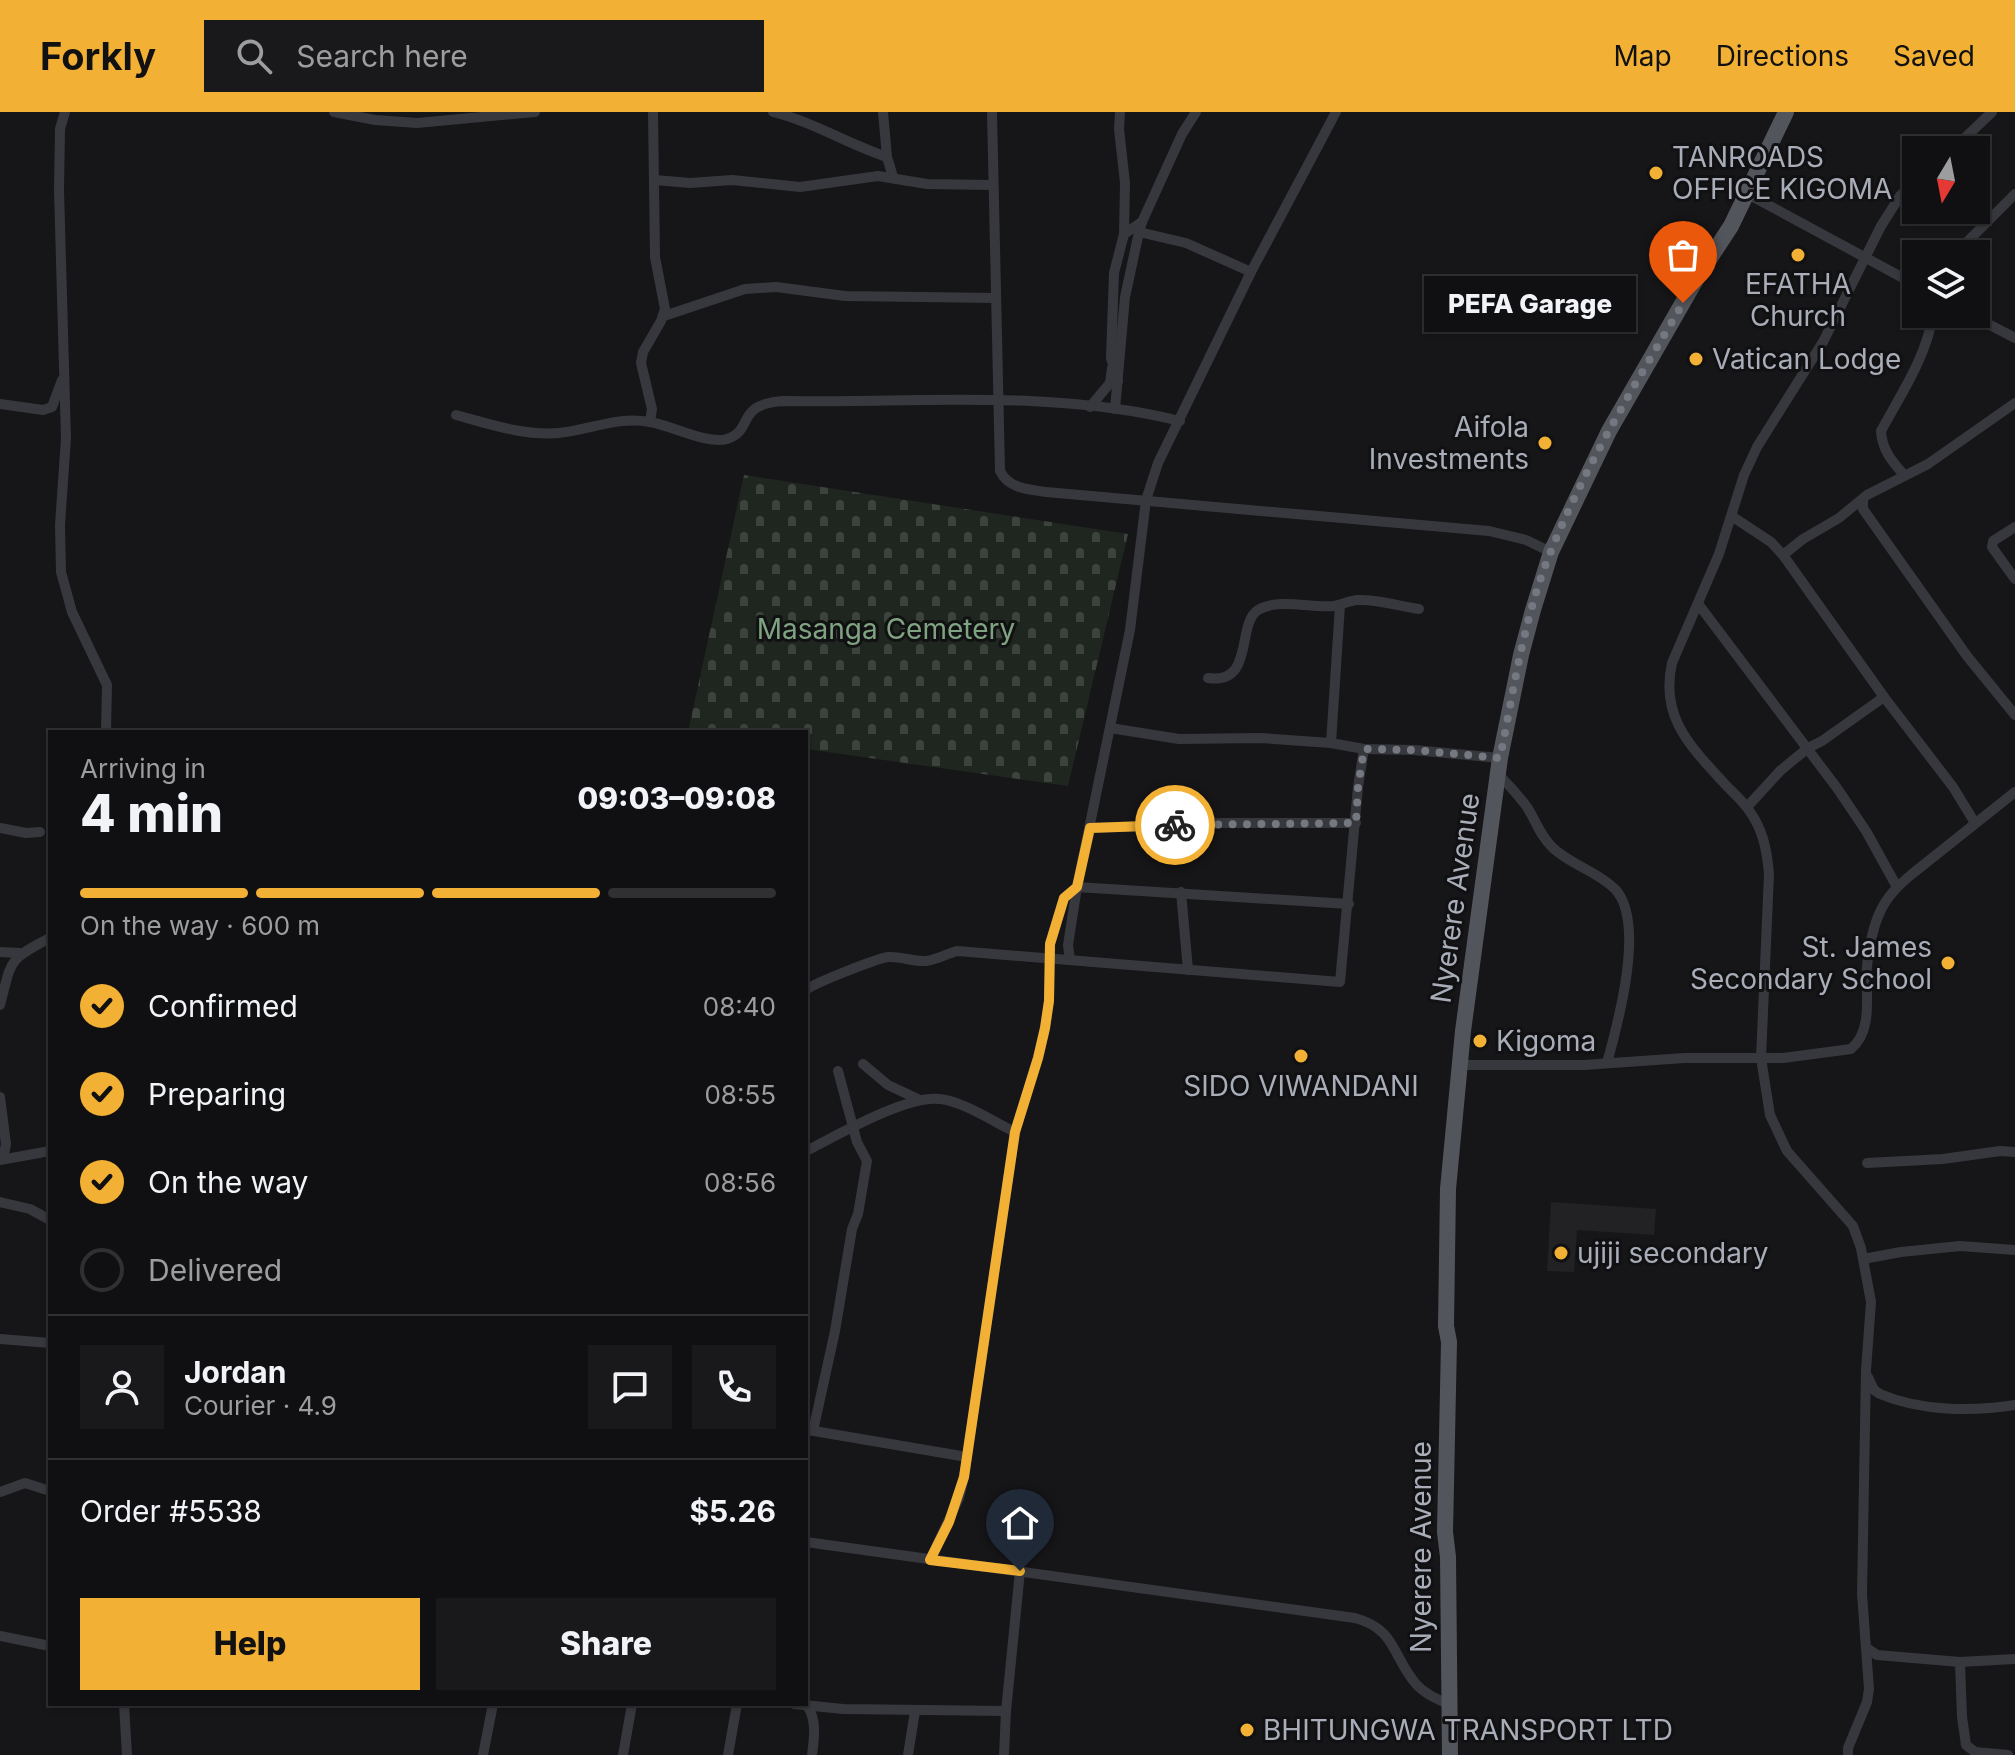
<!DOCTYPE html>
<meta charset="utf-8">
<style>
body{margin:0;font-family:Inter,sans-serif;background:#19191b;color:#f1f3f6;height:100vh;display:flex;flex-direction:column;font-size:30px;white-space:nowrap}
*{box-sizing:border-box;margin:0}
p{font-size:26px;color:#9c9d9f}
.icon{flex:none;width:44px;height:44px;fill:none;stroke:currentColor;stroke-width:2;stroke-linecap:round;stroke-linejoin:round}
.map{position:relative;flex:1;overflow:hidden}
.details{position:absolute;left:48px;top:618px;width:760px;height:976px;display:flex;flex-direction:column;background:#101012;border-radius:0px;box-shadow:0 2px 6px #0004,0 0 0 2px #303032}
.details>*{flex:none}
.needle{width:52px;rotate:190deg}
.tools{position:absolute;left:1902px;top:24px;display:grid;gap:16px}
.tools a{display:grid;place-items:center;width:88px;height:88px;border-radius:0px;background:#101012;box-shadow:0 2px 6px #0004,0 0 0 2px #303032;font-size:40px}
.pin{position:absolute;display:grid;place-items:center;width:68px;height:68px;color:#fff;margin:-82px -34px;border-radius:50% 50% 50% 0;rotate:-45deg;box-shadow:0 0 8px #0007}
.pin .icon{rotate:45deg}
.courier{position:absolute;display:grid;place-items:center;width:80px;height:80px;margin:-40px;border:6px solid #f2b134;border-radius:50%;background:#fff;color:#222;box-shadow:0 2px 10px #0007}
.bubble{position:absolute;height:56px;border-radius:0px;background:#101012;box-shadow:0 2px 6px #0004,0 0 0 2px #303032;font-size:26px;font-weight:800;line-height:56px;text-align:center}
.head em{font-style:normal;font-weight:800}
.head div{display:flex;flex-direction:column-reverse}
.head{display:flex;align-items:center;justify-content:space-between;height:136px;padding:0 32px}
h1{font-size:52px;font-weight:800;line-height:60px}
.bar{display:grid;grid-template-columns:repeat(4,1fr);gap:12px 8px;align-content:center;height:96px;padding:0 32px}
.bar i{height:10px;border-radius:6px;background:#303032}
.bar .active{background:#f2b134}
.bar p{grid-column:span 4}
.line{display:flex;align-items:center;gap:20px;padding:0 32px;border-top:2px solid #303032}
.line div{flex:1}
.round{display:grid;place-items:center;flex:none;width:84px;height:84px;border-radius:0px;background:#19191b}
ol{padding:0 32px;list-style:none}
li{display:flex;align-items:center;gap:24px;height:88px}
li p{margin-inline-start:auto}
li .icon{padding:8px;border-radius:50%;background:#f2b134;color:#111;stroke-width:4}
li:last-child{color:#9c9d9f}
li i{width:44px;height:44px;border:4px solid #303032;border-radius:50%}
.button{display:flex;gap:16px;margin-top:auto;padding:16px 32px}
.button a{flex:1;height:92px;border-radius:0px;background:#f2b134;color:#111;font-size:32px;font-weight:800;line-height:92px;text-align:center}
.button a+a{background:#19191b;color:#f1f3f6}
header{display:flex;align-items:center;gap:48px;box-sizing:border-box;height:112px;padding:0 40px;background:#f2b134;color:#111}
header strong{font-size:38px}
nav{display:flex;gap:44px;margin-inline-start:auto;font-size:28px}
.search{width:560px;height:72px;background:#19191b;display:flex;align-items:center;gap:20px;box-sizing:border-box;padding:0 28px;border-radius:0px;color:#9c9d9f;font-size:30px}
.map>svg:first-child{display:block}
.built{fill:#222225}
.cemetery{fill:url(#cemetery-stones)}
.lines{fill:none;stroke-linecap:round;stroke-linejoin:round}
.minor{stroke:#37383d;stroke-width:10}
.primary{stroke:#53555c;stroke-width:16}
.done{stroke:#757880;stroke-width:8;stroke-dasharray:0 14.4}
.route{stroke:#f2b134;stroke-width:10}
.poi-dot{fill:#f2b134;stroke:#111113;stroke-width:3}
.labels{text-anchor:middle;stroke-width:6;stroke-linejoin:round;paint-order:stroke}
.poi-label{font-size:28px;fill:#a8adb8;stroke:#111113;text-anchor:start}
.park-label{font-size:28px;fill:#7fa381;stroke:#111113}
.street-label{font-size:28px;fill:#a8adb8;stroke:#111113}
</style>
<header>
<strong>Forkly</strong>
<div class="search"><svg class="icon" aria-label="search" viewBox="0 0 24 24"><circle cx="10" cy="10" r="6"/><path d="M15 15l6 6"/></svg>Search here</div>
<nav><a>Map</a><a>Directions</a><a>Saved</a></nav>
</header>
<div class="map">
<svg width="2015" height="1643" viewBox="0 0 2015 1643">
<defs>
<pattern id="cemetery-stones" width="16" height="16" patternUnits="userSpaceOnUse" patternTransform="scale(2)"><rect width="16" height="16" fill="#1e261f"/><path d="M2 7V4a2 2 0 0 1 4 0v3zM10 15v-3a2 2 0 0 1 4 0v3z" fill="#3c433d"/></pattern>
</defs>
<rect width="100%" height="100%" fill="#161618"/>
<!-- built -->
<polygon class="built" points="1551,1090 1656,1097 1654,1123 1577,1118 1574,1160 1547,1159"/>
<!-- cemetery -->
<polygon class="cemetery" points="744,363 1128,422 1068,674 806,637 806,620 688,620"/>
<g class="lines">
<!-- minor -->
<g class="minor">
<polyline points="65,0 60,17 59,78 66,326 60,413 61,460 72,500 107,573 106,620"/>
<polyline points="334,0 375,8 417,11 535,0"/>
<path d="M773,0c40,10 75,32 114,45"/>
<polyline points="883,0 887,45 893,65"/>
<path d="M992,0l8,359c9,18 28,18 46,21l443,39 37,9 25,12"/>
<polyline points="1952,38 1992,0"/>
<polyline points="655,68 690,71 732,68 800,75 878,64 927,72 993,73"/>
<polyline points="1746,81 1916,173"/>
<polyline points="1142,110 1182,22 1196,0"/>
<polyline points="1124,122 1142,110 1139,120 1186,131 1251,160"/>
<polyline points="1955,142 2015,82"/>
<polyline points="1969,202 2015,226"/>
<polyline points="664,204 745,177 776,175 845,184 996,186"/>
<polyline points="1118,269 1111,246 1114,161 1124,122 1125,71 1119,17 1120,0"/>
<polyline points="0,292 43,298 52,295 62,268"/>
<polyline points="1090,295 1110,271 1112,256"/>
<polyline points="1115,297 1125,185 1139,120"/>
<path d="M456,303c33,9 68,21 103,18 31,-3 58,-17 91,-11 20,3 58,23 77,17 28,-9 7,-35 57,-38 131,2 268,-12 396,20"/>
<polyline points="650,310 652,297 641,251 643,240 661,209 665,197 655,145 653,0"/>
<path d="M1904,363c-12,-14 -22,-25 -23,-44 20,-37 46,-75 52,-117"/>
<polyline points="1863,388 1863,397 1967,544 2015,603"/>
<polyline points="1733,405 1771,430 1783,443 1884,585 1953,675 1975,711"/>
<polyline points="2015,415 1993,429 1992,435 2015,467"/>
<polyline points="1783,443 1803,427 1839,406 1867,383 1928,352 2015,291"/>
<polyline points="1699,493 1837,676 1866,719 1897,775"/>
<path d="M1208,566c47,7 28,-54 50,-68 20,-12 53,-2 75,-4 8,-1 15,-5 24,-6 20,-1 42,6 62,9"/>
<polyline points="1110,616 1179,627 1260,626 1331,631 1364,637 1414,638 1500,646"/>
<polyline points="1331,631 1340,493"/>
<path d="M1498,662c10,10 20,21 29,33 9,14 13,29 26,41 18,17 44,23 62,41 31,33 3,134 -8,174"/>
<polyline points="1747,695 1781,658 1808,636 1822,629 1884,585"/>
<polyline points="0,716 26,721 40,720"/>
<polyline points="1090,716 1223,711 1356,711"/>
<polyline points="1181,780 1188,858"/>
<polyline points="0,840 20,841"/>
<polyline points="1070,848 1068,833 1077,775 1130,518 1146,388 1158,351 1251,160 1336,0"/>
<path d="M806,878c6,-6 72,-32 82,-33 13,-1 25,5 38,4 11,-1 20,-7 31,-10l383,31 18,-195 6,-38"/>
<path d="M0,893c12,-45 7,-45 50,-67"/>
<polyline points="863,952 888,973 920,988"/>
<path d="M1461,953h123l100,-7h99l68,-9c23,-19 14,-56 16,-83 2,-18 5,-37 13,-54 7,-16 19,-27 32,-38l103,-82"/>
<polyline points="0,985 6,1032 3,1047"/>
<path d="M806,1039c32,-16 100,-56 134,-52 22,2 54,23 75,33"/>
<polyline points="0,1048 50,1039"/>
<polyline points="1867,1051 1943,1047 2000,1039 2015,1040"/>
<polyline points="0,1090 30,1097 50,1108"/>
<polyline points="1863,1147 1901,1140 1960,1134 2015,1138"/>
<polyline points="0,1227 50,1231"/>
<path d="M1868,1265l6,13 6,4c40,17 92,18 135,11"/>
<polyline points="808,1318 967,1345"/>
<polyline points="813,1319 835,1219 852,1117 858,1102 867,1049 857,1030 838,959"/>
<polyline points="0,1380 25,1371 50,1379"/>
<path d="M806,1430l549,76c41,11 37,38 61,66 9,10 21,15 32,20"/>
<polyline points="930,1448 959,1386 964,1365 1015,1020 1038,946 1045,916 1049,889 1050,832 1064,786 1077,775 1349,792"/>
<polyline points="0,1524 50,1534"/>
<polyline points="1868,1537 1877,1543 1960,1550 2015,1547"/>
<polyline points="1960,1550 1962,1605 1966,1633 1975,1640 2008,1643"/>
<polyline points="124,1592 127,1643"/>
<polyline points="794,1592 843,1597 1006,1599"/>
<path d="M808,1595c9,14 6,32 4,48"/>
<polyline points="483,1643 493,1592"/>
<polyline points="623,1643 632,1592"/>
<polyline points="728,1643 737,1592"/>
<polyline points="908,1643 915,1599"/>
<polyline points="1004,1643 1006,1599 1020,1459"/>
<path d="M1848,1643v-7l19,-46 2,-13 -7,-95 4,-224 5,-68 -10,-54 -8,-22 -66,-75 -17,-36 -9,-57 8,-184c-2,-24 -6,-45 -21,-65 -7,-10 -17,-18 -25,-27 -34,-37 -63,-66 -51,-119l47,-109 25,-79 13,-28 66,-105 58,-116 19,-30 16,-17"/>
</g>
<!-- primary -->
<polyline class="primary" points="1450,1643 1448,1445 1445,1420 1449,1230 1446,1214 1448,1077 1463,919 1500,646 1521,543 1533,498 1551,440 1609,319 1697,166 1731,114 1786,0"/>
</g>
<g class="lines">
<!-- done -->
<path class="done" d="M1175,713l181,-2 2,-36 6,-38 50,1 86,8c14,-69 24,-142 51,-207 35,-87 85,-168 132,-248"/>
<!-- route -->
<polyline class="route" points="1020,1459 930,1448 949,1410 964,1365 1015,1020 1038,946 1045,916 1049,889 1050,832 1064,786 1077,775 1090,716 1175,713"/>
</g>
<!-- markers -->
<g class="poi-dot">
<circle cx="1656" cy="61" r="8"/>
<circle cx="1798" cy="143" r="8"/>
<circle cx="1696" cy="247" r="8"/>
<circle cx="1545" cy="331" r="8"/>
<circle cx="1948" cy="851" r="8"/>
<circle cx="1480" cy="929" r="8"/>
<circle cx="1301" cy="944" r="8"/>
<circle cx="1561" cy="1141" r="8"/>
<circle cx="1247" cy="1618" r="8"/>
</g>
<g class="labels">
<!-- poi labels -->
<g class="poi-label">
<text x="1672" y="55">TANROADS<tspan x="1672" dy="32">OFFICE KIGOMA</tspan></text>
<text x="1798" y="182" text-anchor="middle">EFATHA<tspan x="1798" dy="32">Church</tspan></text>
<text x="1712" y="257">Vatican Lodge</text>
<text x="1529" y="325" text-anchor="end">Aifola<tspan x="1529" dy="32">Investments</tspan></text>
<text x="1932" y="845" text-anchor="end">St. James<tspan x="1932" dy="32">Secondary School</tspan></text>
<text x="1496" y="939">Kigoma</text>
<text x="1301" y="984" text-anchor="middle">SIDO VIWANDANI</text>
<text x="1577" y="1151">ujiji secondary</text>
<text x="1263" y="1628">BHITUNGWA TRANSPORT LTD</text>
</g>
<!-- park labels -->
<g class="park-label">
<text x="886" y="527">Masanga Cemetery</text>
</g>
<!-- street labels -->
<g class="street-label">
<text transform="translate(1455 786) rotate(-82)" y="10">Nyerere Avenue</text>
<text transform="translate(1421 1435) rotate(-90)" y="10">Nyerere Avenue</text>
</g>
</g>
</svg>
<div class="tools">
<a><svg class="needle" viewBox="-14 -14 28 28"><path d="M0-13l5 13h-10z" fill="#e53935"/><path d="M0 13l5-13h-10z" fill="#9c9d9f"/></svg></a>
<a><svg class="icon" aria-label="layers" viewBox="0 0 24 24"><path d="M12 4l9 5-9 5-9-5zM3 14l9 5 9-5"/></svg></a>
</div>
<div class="pin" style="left:1683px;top:191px;background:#ea580c"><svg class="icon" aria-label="bag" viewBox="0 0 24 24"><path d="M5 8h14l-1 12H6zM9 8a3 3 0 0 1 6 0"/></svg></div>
<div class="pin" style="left:1020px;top:1459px;background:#1f2937"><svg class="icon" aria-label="home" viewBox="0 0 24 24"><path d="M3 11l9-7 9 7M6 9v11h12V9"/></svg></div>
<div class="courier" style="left:1175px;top:713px"><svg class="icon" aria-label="bike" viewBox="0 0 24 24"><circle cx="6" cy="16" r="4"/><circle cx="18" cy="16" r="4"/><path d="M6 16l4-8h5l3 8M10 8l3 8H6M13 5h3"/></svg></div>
<div class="bubble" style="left:1424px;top:164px;width:212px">PEFA Garage</div>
<section class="details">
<div class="head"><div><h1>4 min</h1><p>Arriving in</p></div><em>09:03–09:08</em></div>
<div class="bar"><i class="active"></i><i class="active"></i><i class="active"></i><i></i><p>On the way · 600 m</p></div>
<ol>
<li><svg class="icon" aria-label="check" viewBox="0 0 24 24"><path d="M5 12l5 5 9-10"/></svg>Confirmed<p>08:40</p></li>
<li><svg class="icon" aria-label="check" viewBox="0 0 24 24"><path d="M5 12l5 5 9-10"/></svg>Preparing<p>08:55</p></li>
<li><svg class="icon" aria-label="check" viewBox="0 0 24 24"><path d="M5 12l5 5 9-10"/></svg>On the way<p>08:56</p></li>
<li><i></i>Delivered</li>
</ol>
<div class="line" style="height:144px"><a class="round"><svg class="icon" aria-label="person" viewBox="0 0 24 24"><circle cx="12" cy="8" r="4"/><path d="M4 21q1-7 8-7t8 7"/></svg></a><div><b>Jordan</b><p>Courier · 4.9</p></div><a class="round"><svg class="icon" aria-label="chat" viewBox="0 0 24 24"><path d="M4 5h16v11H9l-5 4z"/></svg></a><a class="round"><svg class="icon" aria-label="phone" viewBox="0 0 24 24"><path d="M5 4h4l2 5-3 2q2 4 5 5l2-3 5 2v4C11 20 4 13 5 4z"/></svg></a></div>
<div class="line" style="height:104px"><div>Order #5538</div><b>$5.26</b></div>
<div class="button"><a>Help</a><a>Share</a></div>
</section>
</div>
